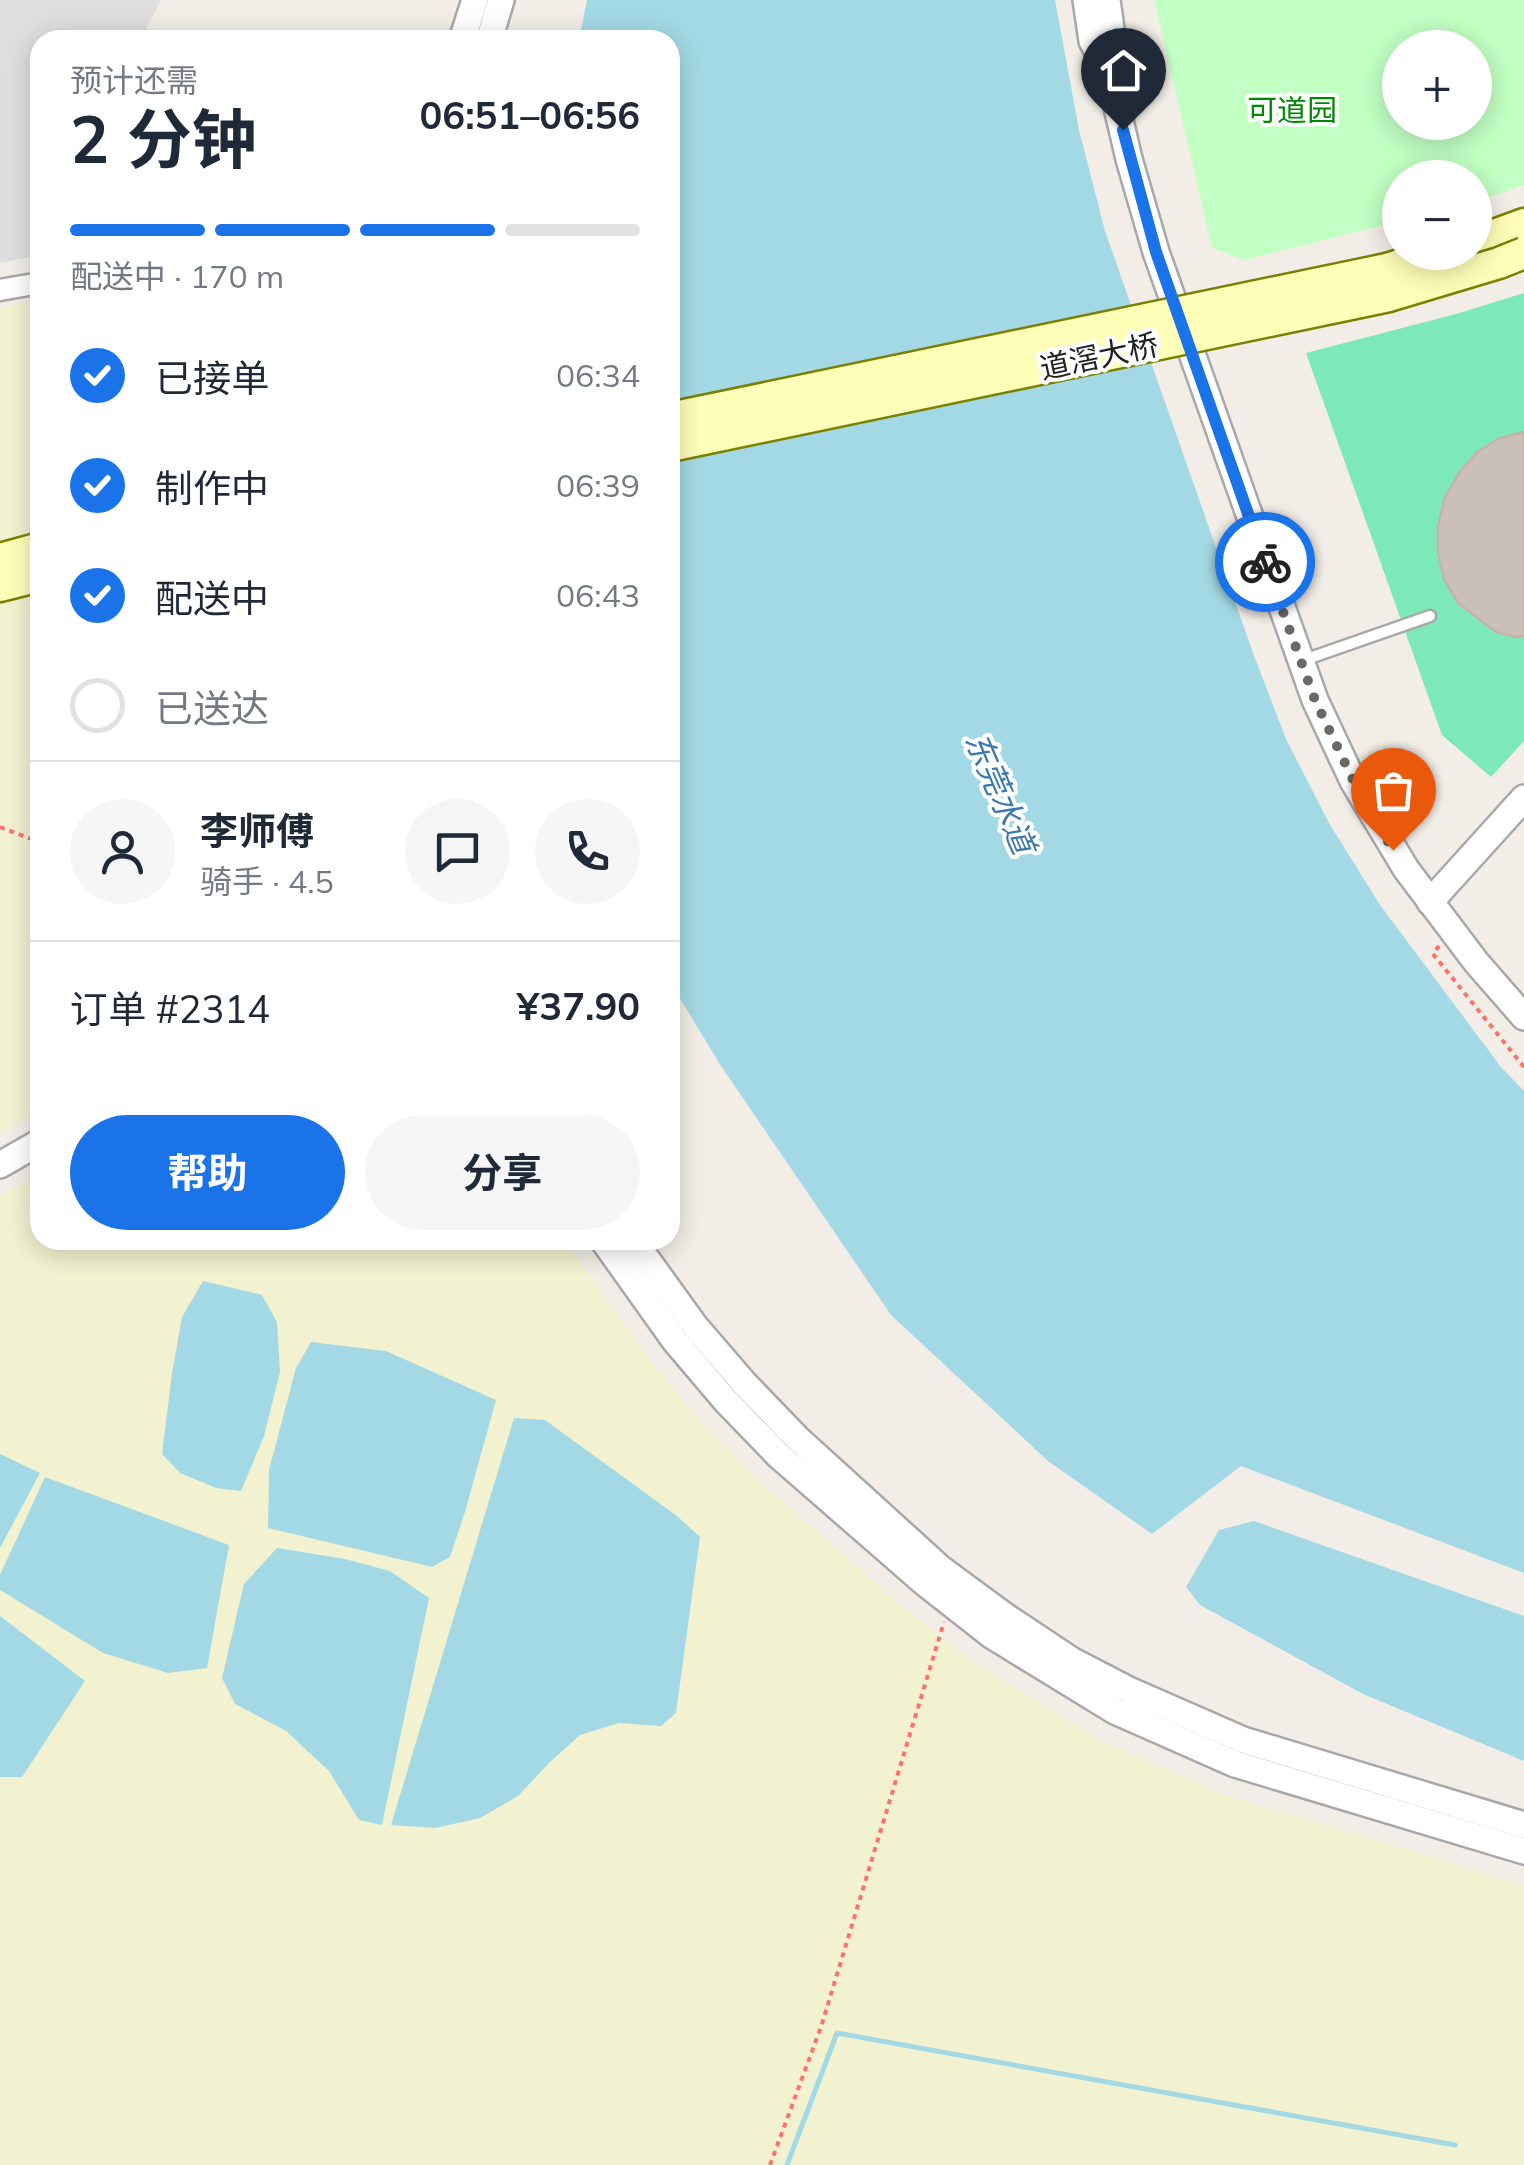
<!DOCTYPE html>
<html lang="zh">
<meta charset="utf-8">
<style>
body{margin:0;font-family:Mulish,"Noto Sans SC",sans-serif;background:#f6f6f7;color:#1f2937;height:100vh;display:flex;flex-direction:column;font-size:38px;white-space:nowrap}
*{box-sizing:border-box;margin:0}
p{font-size:32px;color:#747a83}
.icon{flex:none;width:55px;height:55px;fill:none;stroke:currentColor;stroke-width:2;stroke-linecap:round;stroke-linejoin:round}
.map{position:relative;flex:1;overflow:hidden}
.drawer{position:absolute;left:30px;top:30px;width:650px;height:1220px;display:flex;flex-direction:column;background:#fff;border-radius:30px;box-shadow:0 5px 25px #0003}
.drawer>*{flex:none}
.fabs{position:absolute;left:1382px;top:30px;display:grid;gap:20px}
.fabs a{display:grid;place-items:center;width:110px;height:110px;border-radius:50%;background:#fff;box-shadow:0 5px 25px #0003;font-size:50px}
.pin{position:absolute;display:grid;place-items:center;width:85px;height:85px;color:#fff;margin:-102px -42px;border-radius:50% 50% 50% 0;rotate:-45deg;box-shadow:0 0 10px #0007}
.pin .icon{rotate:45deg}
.courier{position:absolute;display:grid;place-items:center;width:100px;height:100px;margin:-50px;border:8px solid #1a73e8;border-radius:50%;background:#fff;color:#222;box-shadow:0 2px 12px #0007}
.overview em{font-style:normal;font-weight:700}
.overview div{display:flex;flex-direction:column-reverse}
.overview{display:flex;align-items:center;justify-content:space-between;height:170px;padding:0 40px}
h1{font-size:65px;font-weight:700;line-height:75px}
.bar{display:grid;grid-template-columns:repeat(4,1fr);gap:15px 10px;align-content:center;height:120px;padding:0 40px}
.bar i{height:12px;border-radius:8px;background:#e0e1e3}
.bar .current{background:#1a73e8}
.bar p{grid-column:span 4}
.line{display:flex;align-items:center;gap:25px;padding:0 40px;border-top:2px solid #e0e1e3}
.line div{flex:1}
.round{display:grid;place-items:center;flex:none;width:105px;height:105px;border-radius:52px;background:#f6f6f7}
ol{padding:0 40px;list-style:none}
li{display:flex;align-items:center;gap:30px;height:110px}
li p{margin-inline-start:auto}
li .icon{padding:10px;border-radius:50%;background:#1a73e8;color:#fff;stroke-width:4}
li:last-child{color:#747a83}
li i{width:55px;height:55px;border:5px solid #e0e1e3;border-radius:50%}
.action{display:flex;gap:20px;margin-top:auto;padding:20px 40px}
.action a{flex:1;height:115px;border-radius:60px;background:#1a73e8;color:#fff;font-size:40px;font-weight:700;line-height:115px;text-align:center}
.action a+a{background:#f6f6f7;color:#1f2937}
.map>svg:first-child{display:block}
.residential{fill:#dfdede}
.farmland{fill:#f2f2d1}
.park{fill:#c1ffc2;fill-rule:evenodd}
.pitch{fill:#7de8b8}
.water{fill:#a3d9e4}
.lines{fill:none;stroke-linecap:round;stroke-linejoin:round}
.stream{stroke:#a3d9e4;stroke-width:5}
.building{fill:#cbbfb9;stroke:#c6b3a7;stroke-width:2.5}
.service-casing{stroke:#a8a8a8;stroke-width:15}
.minor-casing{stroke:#a8a8a8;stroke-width:25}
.tertiary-casing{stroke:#a8a8a8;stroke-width:30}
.secondary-casing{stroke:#7a8000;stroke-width:35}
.path{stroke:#ff716b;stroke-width:4;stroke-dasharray:5 5;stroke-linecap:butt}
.service{stroke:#fff;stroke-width:10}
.minor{stroke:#fff;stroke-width:20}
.tertiary{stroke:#fff;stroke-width:25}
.secondary{stroke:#fffeb8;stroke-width:30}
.secondary-bridge-casing{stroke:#7a8000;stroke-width:35;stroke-linecap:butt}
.secondary-bridge{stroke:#fffeb8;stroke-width:30}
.done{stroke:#6a6966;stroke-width:10;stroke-dasharray:0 18}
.route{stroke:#1a73e8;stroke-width:12}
.labels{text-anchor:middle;stroke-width:8;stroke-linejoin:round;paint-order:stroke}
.park-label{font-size:30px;fill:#018804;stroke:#fff}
.street-label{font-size:30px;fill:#212121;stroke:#fff}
.water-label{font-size:32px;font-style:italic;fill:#3d7aab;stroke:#fff}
</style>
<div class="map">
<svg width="1524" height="2165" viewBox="0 0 1524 2165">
<rect width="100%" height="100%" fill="#f2eee7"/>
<!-- residential -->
<polygon class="residential" points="0,0 161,0 140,40 40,40 40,255 0,263"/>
<!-- farmland -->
<g class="farmland">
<polygon points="40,299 40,1110 0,1134 0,307"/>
<polygon points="40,1173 40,1240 565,1240 650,1361 702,1422 757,1479 905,1609 973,1661 1100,1740 1223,1794 1524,1885 1524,2165 0,2165 0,1196"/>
</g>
<!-- park -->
<path class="park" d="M1154,0h370v185l-49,17v-24h-75v43l-156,39 -32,-12zM1400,48h75v74h-75z"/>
<!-- pitch -->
<polygon class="pitch" points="1524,293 1524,741 1491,777 1442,735 1306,353 1456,314"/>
<!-- water -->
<g class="water">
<polygon points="587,0 1055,0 1079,130 1105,231 1253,653 1286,739 1329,823 1380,905 1501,1067 1524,1091 1524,1573 1241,1466 1152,1534 1048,1461 891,1315 721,1066 676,992 670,975 670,40 579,40"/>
<polygon points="203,1281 262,1295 277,1322 280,1372 264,1436 241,1491 216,1488 180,1473 162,1454 172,1373 182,1317"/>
<polygon points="311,1342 386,1351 496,1400 465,1512 450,1557 432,1567 268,1528 269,1470 296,1368"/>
<polygon points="514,1418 545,1420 677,1516 700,1537 676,1713 661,1726 619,1723 580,1735 549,1763 518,1796 480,1818 435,1828 391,1825"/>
<polygon points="0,1454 40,1473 0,1548"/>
<polygon points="45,1477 229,1545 207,1668 168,1673 103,1653 0,1590 0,1575"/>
<polygon points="1254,1521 1524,1616 1524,1761 1363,1694 1200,1605 1186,1587 1219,1530"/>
<polygon points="277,1548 345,1559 390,1571 429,1598 382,1825 359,1820 329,1771 286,1731 235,1704 222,1678 244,1584"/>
<polygon points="0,1616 85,1681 22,1777 0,1777"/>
</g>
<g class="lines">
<!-- stream -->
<polyline class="stream" points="787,2165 837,2033 1455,2145"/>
</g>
<!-- building -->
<polygon class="building" points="1524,432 1524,636 1516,637 1496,632 1458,603 1444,579 1438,553 1438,526 1445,497 1461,470 1478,452 1498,439"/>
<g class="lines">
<!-- service casing -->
<g class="service-casing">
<polyline id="service" points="1301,661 1430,616"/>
</g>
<!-- minor casing -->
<g class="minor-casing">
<polyline id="minor" points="0,290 40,283"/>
</g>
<!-- tertiary casing -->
<g class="tertiary-casing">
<g id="tertiary">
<polyline points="1086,0 1092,41 1109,73 1129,159 1156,252 1315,700 1353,781 1406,869 1476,962 1524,1017"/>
<polyline points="1107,0 1112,36 1109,73"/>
<polyline points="462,40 475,0"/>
<polyline points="489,40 501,0"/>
<polyline points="1430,902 1524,798"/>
<polyline points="0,1165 40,1142"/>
<polyline points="603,1240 675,1341 725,1400 779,1456 926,1584 991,1635 1115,1711 1235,1764 1524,1851"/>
<polyline points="633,1240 695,1326 744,1383 797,1438 940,1568 1005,1616 1071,1660 1131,1691 1243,1740 1524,1825"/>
</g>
</g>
<!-- secondary casing -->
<g class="secondary-casing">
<g id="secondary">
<polyline points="1475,242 1524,224"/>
<polyline points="0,559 40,548"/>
<polyline points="0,586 40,576"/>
</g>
</g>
<!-- path -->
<g class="path">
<polyline points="0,827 40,842"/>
<polyline points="1439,946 1433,954 1524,1067"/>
<polyline points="770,2165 821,2027 944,1622"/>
</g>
<!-- service -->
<use href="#service" class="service"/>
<!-- minor -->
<use href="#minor" class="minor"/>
<!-- tertiary -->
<use href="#tertiary" class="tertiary"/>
<!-- secondary -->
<use href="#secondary" class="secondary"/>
<!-- secondary-bridge casing -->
<g class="secondary-bridge-casing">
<g id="secondary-bridge">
<polyline points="670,418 1387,269 1440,252"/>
<polyline points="670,446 1389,296 1499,263 1524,253"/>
</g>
</g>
<!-- secondary-bridge -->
<use href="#secondary-bridge" class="secondary-bridge"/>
</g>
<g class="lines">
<!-- done -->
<polyline class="done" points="1265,562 1315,700 1354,782 1393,850"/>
<!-- route -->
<polyline class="route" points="1123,130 1156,252 1265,562"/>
</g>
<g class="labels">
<!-- park labels -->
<g class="park-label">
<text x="1292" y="121">可道园</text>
</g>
<!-- street labels -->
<g class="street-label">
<text transform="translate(1099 357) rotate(-12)" y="10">道滘大桥</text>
</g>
<!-- water labels -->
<g class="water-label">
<text transform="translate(1000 793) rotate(67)" y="11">东莞水道</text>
</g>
</g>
</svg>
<div class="fabs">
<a>+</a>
<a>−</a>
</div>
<div class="pin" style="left:1393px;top:850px;background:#ea580c"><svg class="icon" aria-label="bag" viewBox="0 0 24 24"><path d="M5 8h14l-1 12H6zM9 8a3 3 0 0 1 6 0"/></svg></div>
<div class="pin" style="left:1123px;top:130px;background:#1f2937"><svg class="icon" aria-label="home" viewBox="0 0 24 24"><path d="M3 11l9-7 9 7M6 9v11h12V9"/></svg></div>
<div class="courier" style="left:1265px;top:562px"><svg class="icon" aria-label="bike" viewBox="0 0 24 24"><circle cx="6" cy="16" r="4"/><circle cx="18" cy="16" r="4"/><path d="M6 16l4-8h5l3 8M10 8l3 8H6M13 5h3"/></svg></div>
<section class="drawer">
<div class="overview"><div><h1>2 分钟</h1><p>预计还需</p></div><em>06:51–06:56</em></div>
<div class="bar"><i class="current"></i><i class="current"></i><i class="current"></i><i></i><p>配送中 · 170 m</p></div>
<ol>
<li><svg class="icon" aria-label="check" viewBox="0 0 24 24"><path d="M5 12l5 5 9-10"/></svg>已接单<p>06:34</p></li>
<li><svg class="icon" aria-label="check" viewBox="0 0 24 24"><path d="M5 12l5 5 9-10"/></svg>制作中<p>06:39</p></li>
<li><svg class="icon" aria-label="check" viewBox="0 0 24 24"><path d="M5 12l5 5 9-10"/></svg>配送中<p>06:43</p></li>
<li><i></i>已送达</li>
</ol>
<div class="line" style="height:180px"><a class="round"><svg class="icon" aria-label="person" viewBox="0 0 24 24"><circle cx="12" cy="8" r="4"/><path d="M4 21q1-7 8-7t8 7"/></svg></a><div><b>李师傅</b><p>骑手 · 4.5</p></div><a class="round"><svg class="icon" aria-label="chat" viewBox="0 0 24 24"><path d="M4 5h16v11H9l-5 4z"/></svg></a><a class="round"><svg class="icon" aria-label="phone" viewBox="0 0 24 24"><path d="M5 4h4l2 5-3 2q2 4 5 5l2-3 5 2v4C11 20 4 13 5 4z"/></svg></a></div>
<div class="line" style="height:130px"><div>订单 #2314</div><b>¥37.90</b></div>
<div class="action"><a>帮助</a><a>分享</a></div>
</section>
</div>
